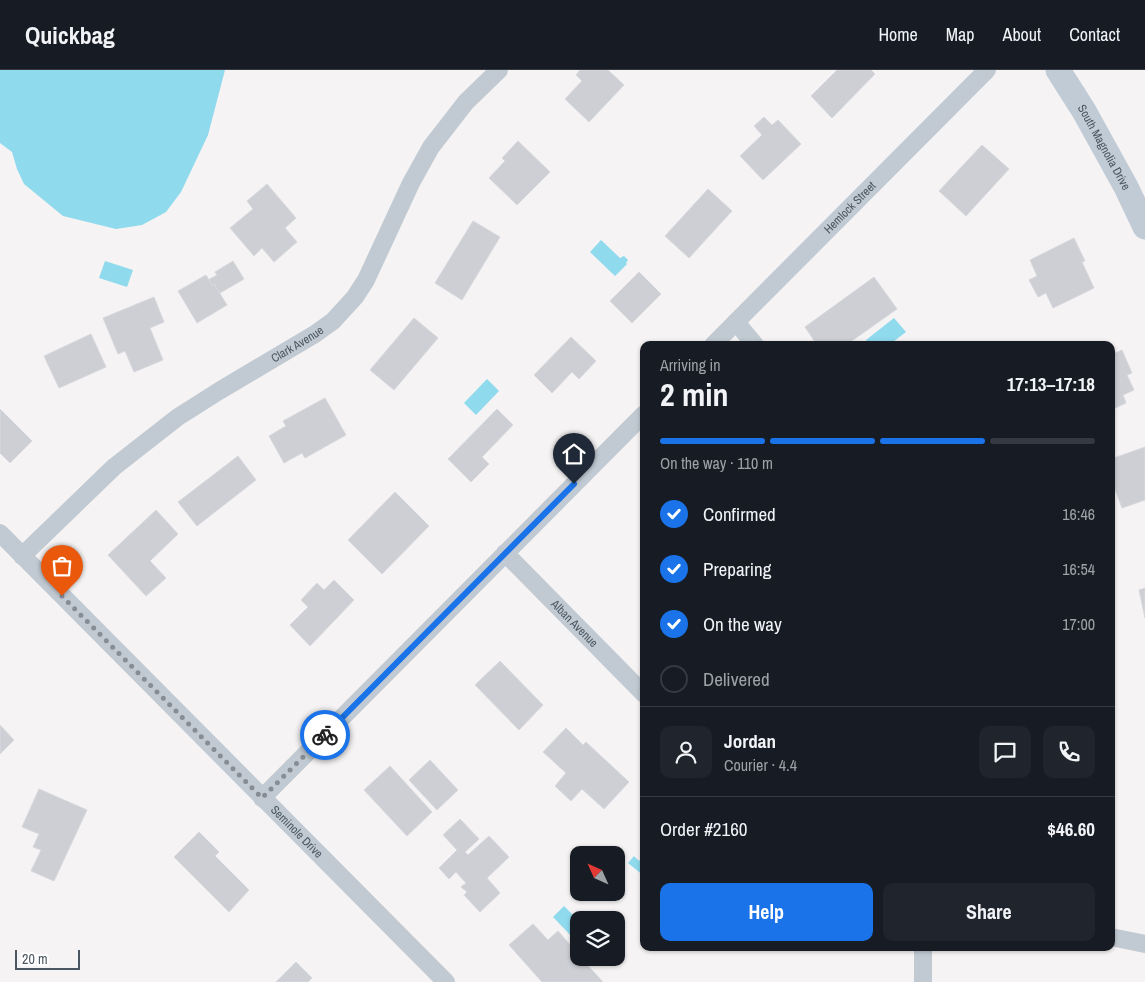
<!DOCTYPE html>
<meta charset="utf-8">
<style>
body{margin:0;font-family:"Archivo Narrow",sans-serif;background:#20242c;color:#f1f3f6;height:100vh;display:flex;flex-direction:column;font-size:19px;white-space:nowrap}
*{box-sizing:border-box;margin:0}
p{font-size:16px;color:#9ea1a6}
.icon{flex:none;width:28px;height:28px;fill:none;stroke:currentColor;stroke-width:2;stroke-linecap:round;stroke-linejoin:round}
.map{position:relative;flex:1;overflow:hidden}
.side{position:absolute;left:640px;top:271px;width:475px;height:610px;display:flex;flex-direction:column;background:#171b24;border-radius:10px;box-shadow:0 1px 4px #0004}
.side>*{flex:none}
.needle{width:32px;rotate:315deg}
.controls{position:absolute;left:570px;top:776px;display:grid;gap:10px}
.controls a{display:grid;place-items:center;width:55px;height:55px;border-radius:10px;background:#171b24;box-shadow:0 1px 4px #0004;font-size:25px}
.scale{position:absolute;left:15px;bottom:12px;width:65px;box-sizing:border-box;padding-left:5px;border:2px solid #4a5661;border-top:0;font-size:14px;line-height:18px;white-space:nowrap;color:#4a5661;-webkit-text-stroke:4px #fff;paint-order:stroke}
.pin{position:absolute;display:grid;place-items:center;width:42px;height:42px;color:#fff;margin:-51px -21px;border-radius:50% 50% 50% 0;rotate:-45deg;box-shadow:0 0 5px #0007}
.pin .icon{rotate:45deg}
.courier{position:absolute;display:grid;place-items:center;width:50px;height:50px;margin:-25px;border:4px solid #1a73e8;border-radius:50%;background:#fff;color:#222;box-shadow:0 1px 6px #0007}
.summary em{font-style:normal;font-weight:700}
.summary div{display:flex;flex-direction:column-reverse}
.summary{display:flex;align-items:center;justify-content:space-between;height:85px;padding:0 20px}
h1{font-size:32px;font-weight:700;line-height:38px}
.bar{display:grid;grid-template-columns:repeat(4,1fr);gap:8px 5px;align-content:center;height:60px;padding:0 20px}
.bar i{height:6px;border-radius:4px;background:#363941}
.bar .on{background:#1a73e8}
.bar p{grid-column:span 4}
.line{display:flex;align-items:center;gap:12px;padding:0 20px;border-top:1px solid #363941}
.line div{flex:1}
.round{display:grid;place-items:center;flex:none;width:52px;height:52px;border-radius:10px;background:#20242c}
ol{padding:0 20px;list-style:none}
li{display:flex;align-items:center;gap:15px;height:55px}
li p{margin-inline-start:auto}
li .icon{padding:5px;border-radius:50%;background:#1a73e8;color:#fff;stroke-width:4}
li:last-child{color:#9ea1a6}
li i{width:28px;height:28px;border:2px solid #363941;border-radius:50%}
.cta{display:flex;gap:10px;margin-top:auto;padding:10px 20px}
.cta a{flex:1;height:58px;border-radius:10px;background:#1a73e8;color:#fff;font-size:20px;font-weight:700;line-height:58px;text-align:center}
.cta a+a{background:#20242c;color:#f1f3f6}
header{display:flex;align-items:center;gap:30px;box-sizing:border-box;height:70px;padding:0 25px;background:#171b24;border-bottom:1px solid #363941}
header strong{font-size:24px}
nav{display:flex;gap:28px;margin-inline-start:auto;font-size:18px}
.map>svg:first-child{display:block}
.water{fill:#90daee}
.building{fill:#cdcfd5;stroke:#d7d9de}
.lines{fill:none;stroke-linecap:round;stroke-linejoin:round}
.street{stroke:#c1cad2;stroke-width:18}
.secondary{stroke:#c1cbd6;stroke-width:25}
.done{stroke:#868d94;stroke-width:5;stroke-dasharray:0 9}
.route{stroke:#1a73e8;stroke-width:6}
.labels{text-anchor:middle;stroke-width:4;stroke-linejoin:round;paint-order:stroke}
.street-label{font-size:12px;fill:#4a5661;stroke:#fff}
</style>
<header>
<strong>Quickbag</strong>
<nav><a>Home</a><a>Map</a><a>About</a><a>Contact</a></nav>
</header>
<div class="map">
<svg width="1145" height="912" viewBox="0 0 1145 912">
<rect width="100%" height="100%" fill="#f5f3f3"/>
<!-- water -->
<g class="water">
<polygon points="0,0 225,0 208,65 181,122 166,142 142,155 116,159 63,146 24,114 17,99 12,82 0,73"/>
<polygon points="601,170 620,188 624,186 628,190 626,193 627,194 615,206 590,182"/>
<polygon points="105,191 133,200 127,217 99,208"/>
<polygon points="894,248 906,262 889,275 870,275 866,270"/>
<polygon points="487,309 499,321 476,345 464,333"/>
<polygon points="644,785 644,806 628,793 634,786 639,791"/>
<polygon points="564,836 579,851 579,866 575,870 553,847"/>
</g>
<!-- building -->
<g class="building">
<polygon points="580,0 608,0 624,15 589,52 565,29 582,11 576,5"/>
<polygon points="837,0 871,0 875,4 832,48 811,26"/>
<polygon points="764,47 772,55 778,50 801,74 763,110 740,86 762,65 754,56"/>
<polygon points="518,71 550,102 517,135 489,108 505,91 502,88"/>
<polygon points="982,75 1009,99 966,146 939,121"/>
<polygon points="267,114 296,148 285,158 297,172 274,192 262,178 254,186 230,158 253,139 247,131"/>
<polygon points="708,119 732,141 689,188 665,166"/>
<polygon points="473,151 500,167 462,230 435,213"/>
<polygon points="1074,168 1085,191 1082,192 1094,218 1053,238 1046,223 1038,227 1029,210 1037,206 1030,190"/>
<polygon points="233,191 244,209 220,223 214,214 212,215 208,210 217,205 215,202"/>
<polygon points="639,202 661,224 632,253 610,231"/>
<polygon points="206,205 212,215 214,214 227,235 197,253 178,221"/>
<polygon points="874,207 897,239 846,275 817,275 805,257"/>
<polygon points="154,227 164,252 150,258 163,290 134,302 125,281 118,284 103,248"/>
<polygon points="414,248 438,268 394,320 370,300"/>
<polygon points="91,264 106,297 59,318 44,286"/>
<polygon points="571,267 596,291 579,309 572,302 552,323 534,305"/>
<polygon points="1122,280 1132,303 1127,305 1134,320 1123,325 1126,333 1111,340 1111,285"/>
<polygon points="325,328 346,365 305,388 302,383 284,393 269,366 286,356 283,351"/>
<polygon points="0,339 32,371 10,393 0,383"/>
<polygon points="497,339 513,355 482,387 489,394 471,412 448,389"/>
<polygon points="1145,377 1145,430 1122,438 1111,408 1111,389"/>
<polygon points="238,386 256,410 197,456 178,432"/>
<polygon points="395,422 429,456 382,504 348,470"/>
<polygon points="156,440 178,464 150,491 166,508 146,526 108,485"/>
<polygon points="334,510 354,530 310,576 290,555 308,537 301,530 317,513 324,520"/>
<polygon points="1145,518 1145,548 1139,520"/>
<polygon points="500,591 543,635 519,660 475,615"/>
<polygon points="0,655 14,670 0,684"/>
<polygon points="566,658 583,675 586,672 629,712 604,739 582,719 571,731 555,716 566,703 543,682"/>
<polygon points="430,690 458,720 437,740 409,710"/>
<polygon points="390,696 432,742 407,766 364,720"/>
<polygon points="39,719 87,740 54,811 31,801 41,780 33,777 39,764 22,757"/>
<polygon points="460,749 479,769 465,782 468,785 489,766 509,787 487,808 500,823 480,842 464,825 467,822 461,817 466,813 456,802 449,809 439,798 457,780 443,765"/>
<polygon points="199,762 219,782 215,786 249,820 229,842 174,787"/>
<polygon points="533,854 548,870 558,861 579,885 579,888 581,888 603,912 542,912 509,875"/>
<polygon points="296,892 312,908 308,912 276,912"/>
</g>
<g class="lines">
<!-- street -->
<g class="street">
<polyline points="736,252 755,275"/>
<path id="s1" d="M713,275l274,-275"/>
<path id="s2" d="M0,463l446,449"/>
<path id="s3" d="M505,483l139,141"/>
<path id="s4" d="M22,486l92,-89 64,-50 41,-26 96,-57 18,-13 22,-24 11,-17 45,-97 20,-36 35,-45 33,-32"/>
<polyline points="262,728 644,344"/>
<polyline points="1111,867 1145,874"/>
<polyline points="923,878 923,912"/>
</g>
<!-- secondary -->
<path class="secondary" id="s5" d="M1058,0l26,41 42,76 19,40"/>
</g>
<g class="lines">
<!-- done -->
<polyline class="done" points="62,526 262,728 325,665"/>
<!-- route -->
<polyline class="route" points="325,665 574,414"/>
</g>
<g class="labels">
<!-- street labels -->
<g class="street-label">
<text dy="4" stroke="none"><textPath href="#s5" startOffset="90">South Magnolia Drive</textPath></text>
<text dy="4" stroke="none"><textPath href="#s1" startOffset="194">Hemlock Street</textPath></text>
<text dy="4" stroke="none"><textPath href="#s4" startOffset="349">Clark Avenue</textPath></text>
<text dy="4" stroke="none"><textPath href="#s3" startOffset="99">Alban Avenue</textPath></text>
<text dy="4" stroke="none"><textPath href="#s2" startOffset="421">Seminole Drive</textPath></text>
</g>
</g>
</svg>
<div class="controls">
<a><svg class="needle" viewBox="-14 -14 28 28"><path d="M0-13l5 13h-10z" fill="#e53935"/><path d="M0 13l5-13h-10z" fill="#9ea1a6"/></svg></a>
<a><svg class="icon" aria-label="layers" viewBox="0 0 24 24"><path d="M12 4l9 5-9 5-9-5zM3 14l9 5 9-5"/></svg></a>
</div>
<div class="scale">20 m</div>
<div class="pin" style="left:62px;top:526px;background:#ea580c"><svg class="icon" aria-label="bag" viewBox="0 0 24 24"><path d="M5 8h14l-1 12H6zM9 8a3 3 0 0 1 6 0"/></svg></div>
<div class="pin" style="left:574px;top:414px;background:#1f2937"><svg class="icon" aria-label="home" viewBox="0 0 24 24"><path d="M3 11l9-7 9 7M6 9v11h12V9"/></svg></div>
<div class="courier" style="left:325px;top:665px"><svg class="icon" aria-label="bike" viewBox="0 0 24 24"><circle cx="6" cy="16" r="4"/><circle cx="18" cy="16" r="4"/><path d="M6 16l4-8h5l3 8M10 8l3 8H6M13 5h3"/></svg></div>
<section class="side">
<div class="summary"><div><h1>2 min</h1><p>Arriving in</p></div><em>17:13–17:18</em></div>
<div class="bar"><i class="on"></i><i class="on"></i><i class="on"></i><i></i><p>On the way · 110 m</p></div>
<ol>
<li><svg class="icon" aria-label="check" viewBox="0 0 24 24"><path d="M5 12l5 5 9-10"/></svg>Confirmed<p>16:46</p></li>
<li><svg class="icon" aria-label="check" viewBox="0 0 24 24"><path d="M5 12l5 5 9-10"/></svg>Preparing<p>16:54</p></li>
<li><svg class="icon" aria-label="check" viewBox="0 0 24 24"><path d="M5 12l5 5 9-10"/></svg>On the way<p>17:00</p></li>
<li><i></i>Delivered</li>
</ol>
<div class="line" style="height:90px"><a class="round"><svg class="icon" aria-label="person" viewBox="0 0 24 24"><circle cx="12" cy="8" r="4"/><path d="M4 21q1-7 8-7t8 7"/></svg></a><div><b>Jordan</b><p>Courier · 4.4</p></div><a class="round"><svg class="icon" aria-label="chat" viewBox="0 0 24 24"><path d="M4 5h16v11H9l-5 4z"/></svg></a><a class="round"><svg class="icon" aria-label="phone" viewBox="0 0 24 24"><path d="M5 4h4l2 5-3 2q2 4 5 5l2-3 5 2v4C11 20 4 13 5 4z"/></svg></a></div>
<div class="line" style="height:65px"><div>Order #2160</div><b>$46.60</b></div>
<div class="cta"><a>Help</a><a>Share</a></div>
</section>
</div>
